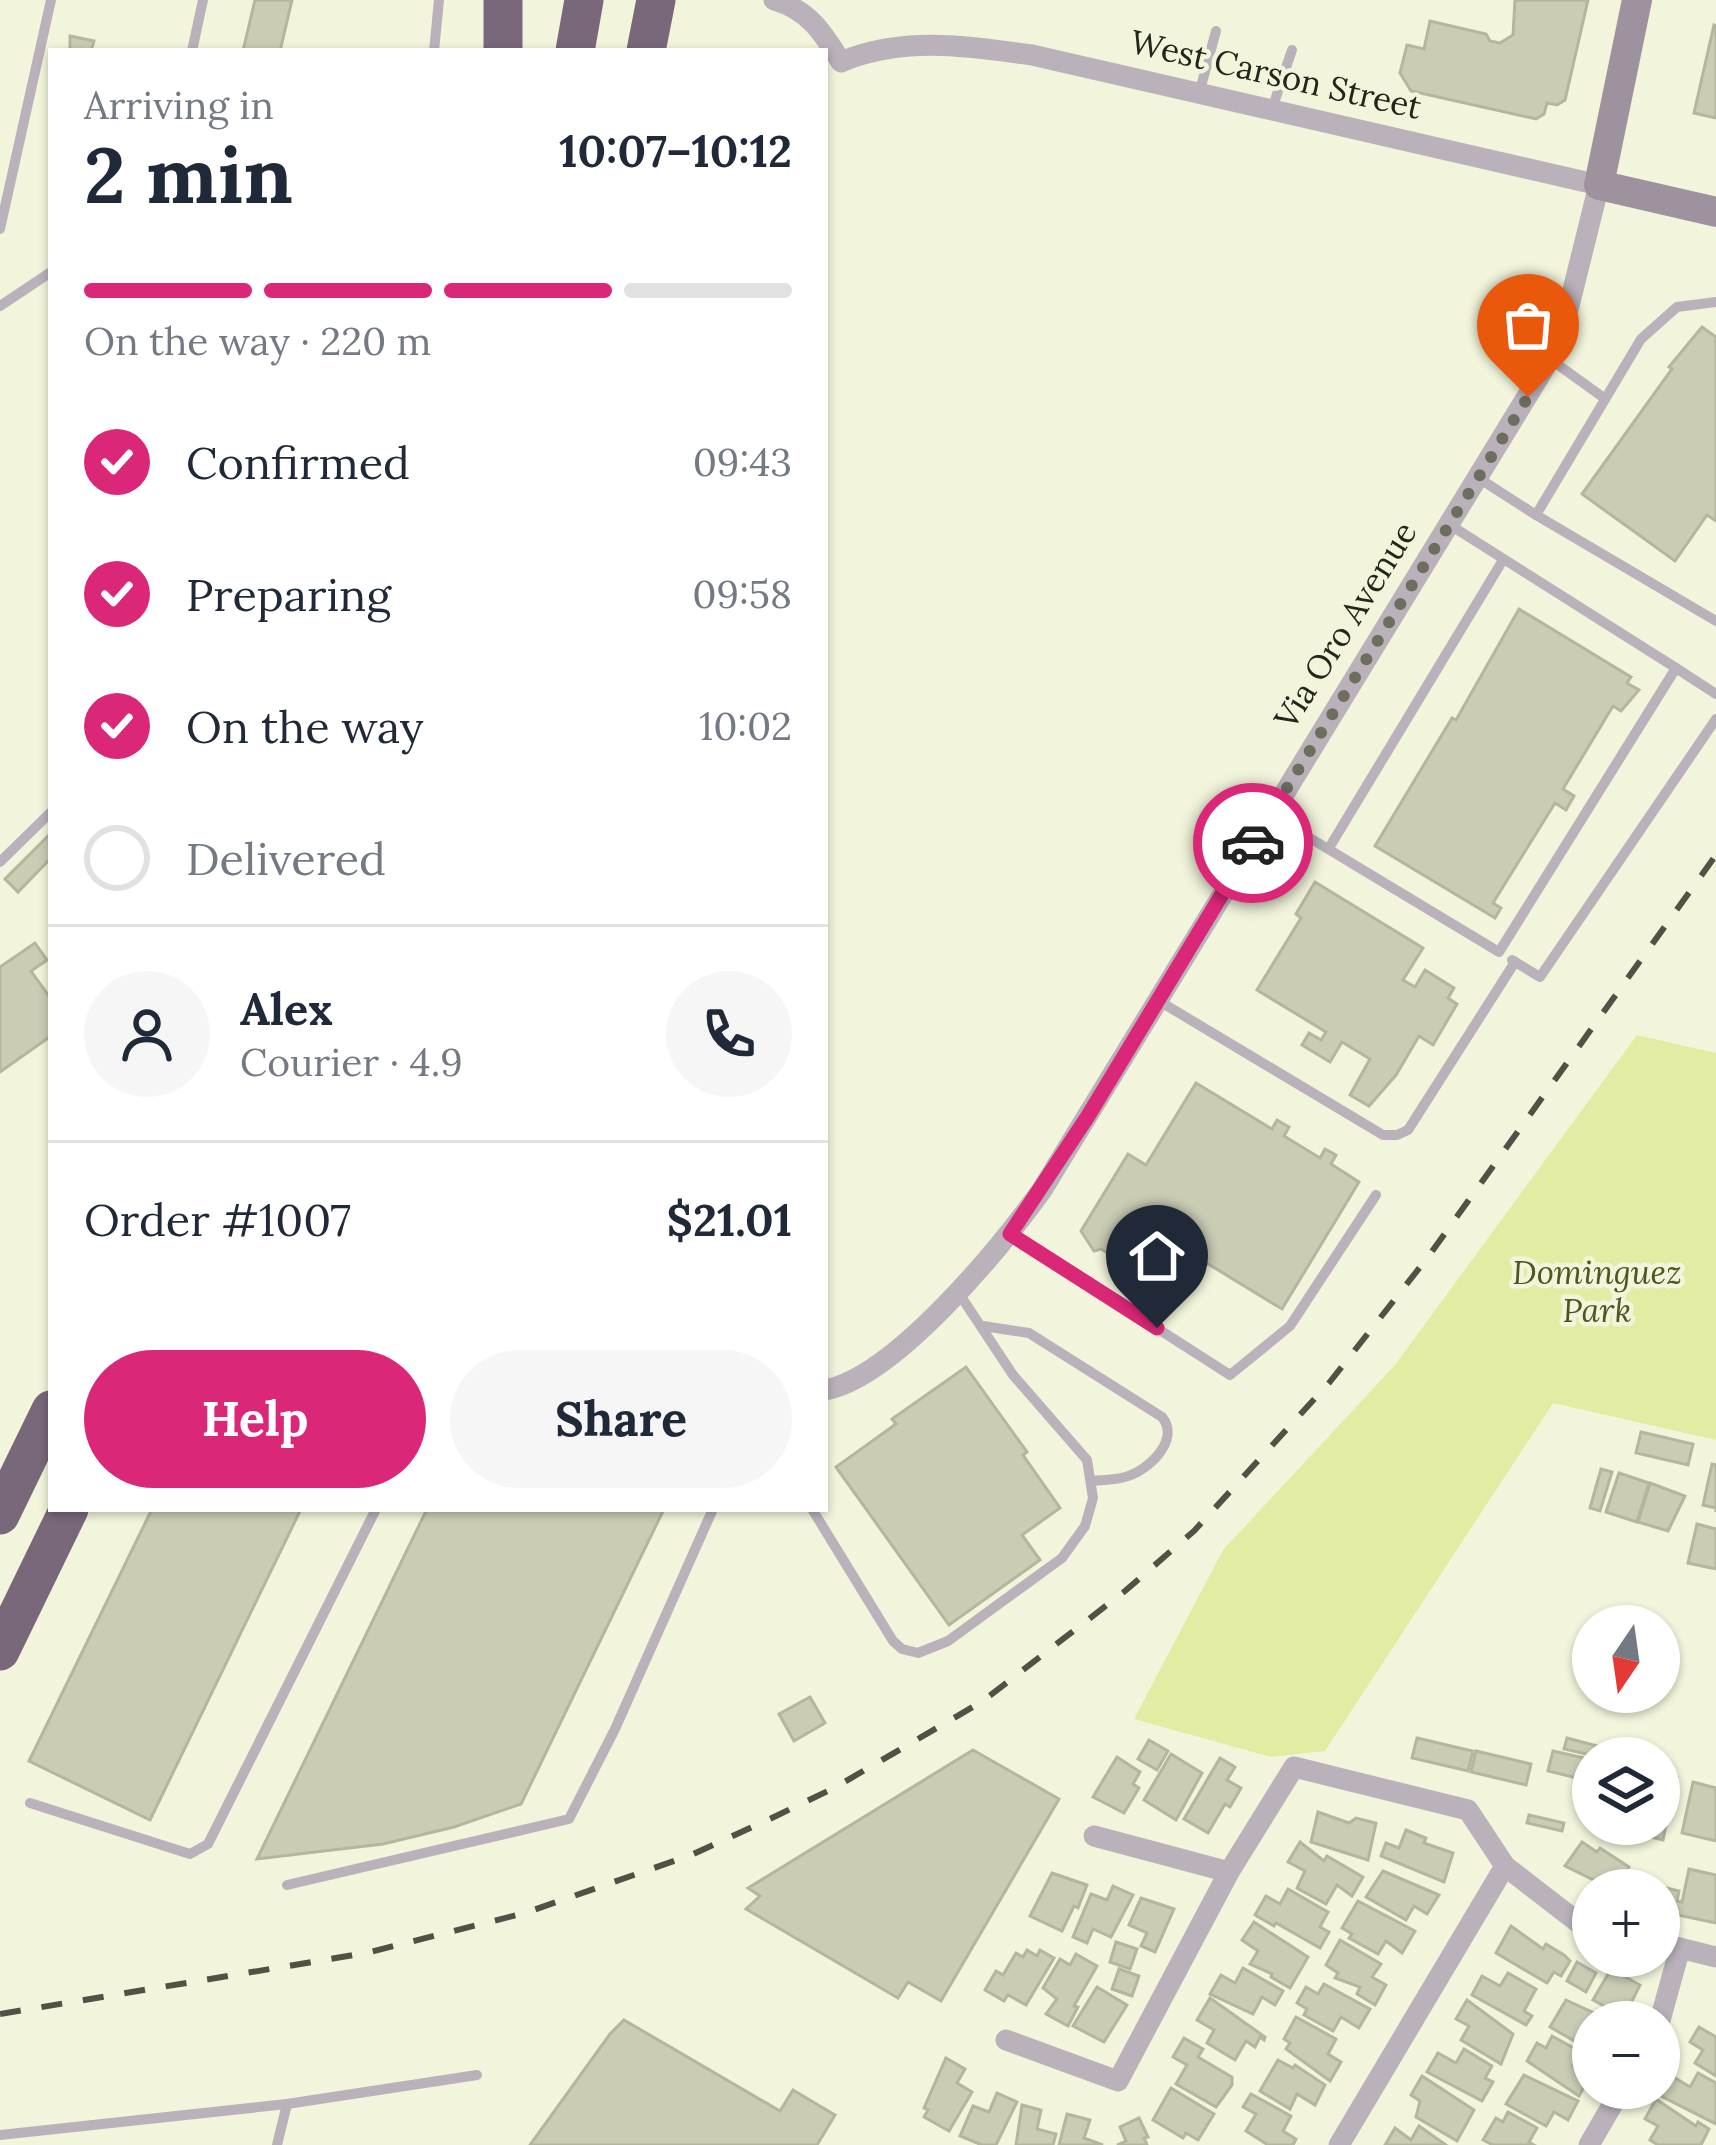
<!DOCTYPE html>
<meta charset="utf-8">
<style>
body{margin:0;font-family:Lora,serif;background:#f6f6f7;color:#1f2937;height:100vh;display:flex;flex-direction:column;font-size:45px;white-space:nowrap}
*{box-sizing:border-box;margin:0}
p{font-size:39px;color:#747a83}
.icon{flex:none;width:66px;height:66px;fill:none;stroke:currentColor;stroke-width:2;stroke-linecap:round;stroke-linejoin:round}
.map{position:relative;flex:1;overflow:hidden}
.side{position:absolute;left:48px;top:48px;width:780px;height:1464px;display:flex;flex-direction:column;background:#fff;border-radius:0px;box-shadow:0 3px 9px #0004}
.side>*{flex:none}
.needle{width:78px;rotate:193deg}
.tools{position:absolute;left:1572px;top:1605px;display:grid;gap:24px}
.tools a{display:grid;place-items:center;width:108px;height:108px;border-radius:50%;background:#fff;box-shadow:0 3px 9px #0004;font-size:60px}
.pin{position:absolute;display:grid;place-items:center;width:102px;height:102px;color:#fff;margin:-123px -51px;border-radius:50% 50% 50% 0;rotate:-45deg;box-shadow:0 0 12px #0007}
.pin .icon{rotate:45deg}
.courier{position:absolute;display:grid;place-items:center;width:120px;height:120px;margin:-60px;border:9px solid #db2777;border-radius:50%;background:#fff;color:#222;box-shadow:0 3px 15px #0007}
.overview em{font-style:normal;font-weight:800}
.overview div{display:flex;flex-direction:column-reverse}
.overview{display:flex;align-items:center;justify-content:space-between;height:204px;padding:0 36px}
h1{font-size:78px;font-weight:800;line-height:90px}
.bar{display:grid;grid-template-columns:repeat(4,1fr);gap:18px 12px;align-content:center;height:144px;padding:0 36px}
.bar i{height:15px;border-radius:9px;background:#e0e1e3}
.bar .on{background:#db2777}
.bar p{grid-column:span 4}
.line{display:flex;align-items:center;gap:30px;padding:0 36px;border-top:3px solid #e0e1e3}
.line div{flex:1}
.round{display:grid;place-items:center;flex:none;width:126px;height:126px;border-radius:63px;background:#f6f6f7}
ol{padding:0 36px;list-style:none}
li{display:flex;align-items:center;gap:36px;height:132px}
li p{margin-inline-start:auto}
li .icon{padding:12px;border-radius:50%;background:#db2777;color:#fff;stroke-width:4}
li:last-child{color:#747a83}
li i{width:66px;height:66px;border:6px solid #e0e1e3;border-radius:50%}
.action{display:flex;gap:24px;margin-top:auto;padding:24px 36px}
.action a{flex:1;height:138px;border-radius:72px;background:#db2777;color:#fff;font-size:48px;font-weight:800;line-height:138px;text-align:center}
.action a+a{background:#f6f6f7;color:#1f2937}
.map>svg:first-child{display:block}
.green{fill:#e4eba2}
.building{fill:#cacdb4;stroke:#b4b69e;stroke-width:3}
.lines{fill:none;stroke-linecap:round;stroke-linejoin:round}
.lane{stroke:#bab1ba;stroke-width:10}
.street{stroke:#bab1ba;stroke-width:21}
.secondary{stroke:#9e929f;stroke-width:30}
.highway{stroke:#79687a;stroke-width:39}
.rail{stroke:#515245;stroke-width:6;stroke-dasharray:21 21;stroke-linecap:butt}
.done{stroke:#6c6e5e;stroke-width:12;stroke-dasharray:0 21.6}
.route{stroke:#db2777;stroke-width:15}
.labels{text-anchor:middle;stroke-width:9;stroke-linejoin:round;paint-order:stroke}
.street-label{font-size:33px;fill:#24251b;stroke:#f2f5db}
.park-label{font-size:33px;font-style:italic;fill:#52551d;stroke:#f2f5db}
</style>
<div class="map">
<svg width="1716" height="2145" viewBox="0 0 1716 2145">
<rect width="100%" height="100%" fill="#f2f5db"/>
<!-- green -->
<polygon class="green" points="1637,1035 1716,1053 1716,1440 1553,1403 1325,1751 1271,1757 1134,1719 1223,1550 1395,1365"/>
<!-- building -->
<g class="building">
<polygon points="255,0 292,0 280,51 243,51"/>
<polygon points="1515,0 1588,0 1565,100 1557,105 1547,103 1544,114 1536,119 1411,91 1400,73 1407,45 1424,49 1430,21 1486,34 1490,41 1500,43 1513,35"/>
<polygon points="1714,25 1716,26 1716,118 1694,113"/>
<polygon points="70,36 94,41 91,51 66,51 70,50"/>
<polygon points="1702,327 1716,337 1716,521 1707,515 1675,561 1582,494 1672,369 1669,367"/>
<polygon points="1519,609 1631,677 1627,683 1639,690 1621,711 1613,706 1563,789 1574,796 1566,810 1555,803 1493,903 1501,908 1495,918 1375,846 1452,718 1456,720"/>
<polygon points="51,833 51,858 18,892 5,879"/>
<polygon points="1315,882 1423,948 1403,980 1415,987 1425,970 1454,988 1448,998 1457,1004 1433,1045 1419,1036 1396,1075 1369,1106 1350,1095 1370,1059 1342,1042 1330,1062 1302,1045 1309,1033 1321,1040 1326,1032 1257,990 1301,918 1296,914"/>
<polygon points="35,943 47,960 31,971 51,999 51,1036 0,1072 0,967"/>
<polygon points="1196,1083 1272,1129 1277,1120 1289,1127 1284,1136 1320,1158 1325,1149 1336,1155 1331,1164 1359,1182 1282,1309 1187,1251 1165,1287 1101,1249 1094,1251 1081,1231 1128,1154 1146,1165"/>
<polygon points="966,1367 1027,1452 1023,1455 1060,1508 1022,1535 1040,1560 949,1625 836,1467 896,1424 892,1419"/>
<polygon points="1641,1432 1693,1444 1688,1465 1636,1453"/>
<polygon points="1712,1464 1716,1465 1716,1512 1716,1508 1703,1505"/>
<polygon points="1601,1469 1612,1472 1600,1511 1590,1508"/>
<polygon points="1619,1473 1649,1483 1637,1522 1606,1512"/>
<polygon points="1650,1483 1685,1496 1668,1531 1638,1522"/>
<polygon points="152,1509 301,1509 150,1820 29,1761"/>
<polygon points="427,1509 664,1509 521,1804 454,1827 383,1844 257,1859"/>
<polygon points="1697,1524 1716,1529 1716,1569 1688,1563"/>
<polygon points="810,1697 825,1723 794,1741 779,1714"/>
<polygon points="1417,1738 1473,1751 1468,1771 1412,1758"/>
<polygon points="1567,1738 1605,1748 1603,1758 1564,1749"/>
<polygon points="1149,1740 1168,1751 1157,1770 1138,1759"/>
<polygon points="973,1750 1059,1799 941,2001 908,1982 898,1998 746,1909 760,1896 748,1888"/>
<polygon points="1476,1751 1531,1764 1526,1785 1471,1772"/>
<polygon points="1553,1751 1593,1760 1593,1782 1548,1771"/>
<polygon points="1171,1754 1202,1773 1176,1820 1144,1800"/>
<polygon points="1117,1757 1140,1772 1133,1784 1139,1788 1124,1813 1093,1797"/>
<polygon points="1220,1758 1235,1767 1227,1780 1241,1788 1230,1807 1225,1804 1208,1833 1184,1819"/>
<polygon points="1659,1773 1677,1777 1672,1800 1659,1797"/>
<polygon points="1693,1782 1716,1788 1716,1841 1682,1833"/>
<polygon points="1318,1812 1349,1823 1356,1818 1376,1823 1368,1860 1311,1842"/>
<polygon points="1659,1814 1668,1816 1663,1840 1596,1824 1659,1824"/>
<polygon points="1529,1815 1564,1823 1562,1831 1527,1823"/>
<polygon points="1406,1830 1426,1838 1424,1843 1453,1853 1444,1882 1381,1856 1386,1843 1399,1848"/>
<polygon points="1300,1842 1324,1861 1327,1856 1363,1877 1352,1896 1337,1885 1326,1904 1297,1888 1305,1871 1288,1862"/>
<polygon points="1582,1842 1597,1852 1600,1848 1629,1867 1614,1890 1565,1866"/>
<polygon points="1689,1869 1716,1875 1716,1923 1659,1911 1659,1890 1643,1890 1644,1883 1679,1891 1677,1901 1682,1902"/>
<polygon points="1383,1871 1439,1895 1427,1914 1414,1906 1406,1920 1366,1897"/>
<polygon points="1052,1873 1087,1885 1078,1908 1074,1906 1062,1931 1030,1916"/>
<polygon points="1113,1886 1133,1895 1111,1937 1093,1929 1087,1943 1073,1937 1091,1894 1107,1900"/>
<polygon points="1288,1889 1328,1912 1320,1927 1329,1932 1320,1948 1276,1923 1274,1926 1255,1915 1266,1896 1280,1904"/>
<polygon points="1141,1898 1174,1909 1155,1952 1141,1946 1147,1933 1129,1925"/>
<polygon points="1358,1901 1415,1931 1402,1953 1386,1941 1378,1954 1349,1938 1352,1934 1342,1928"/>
<polygon points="1254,1922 1308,1957 1290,1988 1271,1977 1272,1974 1250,1964 1258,1951 1242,1940"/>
<polygon points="1511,1926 1543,1949 1546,1944 1564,1955 1570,1961 1561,1976 1554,1972 1547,1983 1496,1953"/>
<polygon points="1340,1940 1381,1964 1372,1977 1386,1985 1375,2005 1357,1994 1360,1987 1335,1978 1338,1973 1326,1965"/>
<polygon points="1116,1942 1137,1949 1130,1969 1110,1962"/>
<polygon points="1027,1950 1037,1956 1040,1950 1054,1958 1026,2005 1008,1995 1004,2001 985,1990 996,1971 1003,1975 1016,1953 1023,1957"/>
<polygon points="1076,1954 1097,1966 1074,2006 1078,2007 1068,2026 1046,2014 1057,1999 1043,1988 1060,1959 1070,1965"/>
<polygon points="1577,1962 1596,1973 1586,1992 1567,1981"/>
<polygon points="1243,1968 1283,1991 1275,2005 1262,1997 1253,2014 1210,1994 1221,1975 1235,1983"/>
<polygon points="1119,1969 1139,1976 1132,1996 1112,1989"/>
<polygon points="1611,1969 1640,1985 1624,2017 1593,2000"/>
<polygon points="1508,1973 1536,1989 1524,2011 1532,2016 1526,2025 1472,1995 1482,1976 1500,1986"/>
<polygon points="1324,1984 1370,2009 1359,2028 1341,2017 1333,2031 1304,2015 1307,2009 1297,2003 1306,1987 1318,1994"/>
<polygon points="1097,1987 1127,2005 1104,2042 1073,2026"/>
<polygon points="1210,1998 1265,2037 1264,2040 1260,2037 1255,2047 1246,2041 1235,2060 1207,2043 1214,2030 1197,2020"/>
<polygon points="1467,2000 1513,2034 1501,2064 1461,2040 1469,2026 1456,2019"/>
<polygon points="1566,2000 1603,2017 1604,2014 1618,2022 1593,2022 1590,2050 1550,2027"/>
<polygon points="1296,2017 1336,2039 1328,2054 1341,2062 1330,2081 1286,2049 1290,2043 1284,2039"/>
<polygon points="624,2020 780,2111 793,2090 835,2115 817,2145 530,2145 610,2034"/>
<polygon points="1699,2027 1716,2037 1716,2076 1695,2063 1703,2050 1690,2042"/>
<polygon points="1552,2036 1581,2052 1573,2066 1591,2074 1579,2096 1527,2061 1537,2043 1546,2048"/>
<polygon points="1184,2038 1203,2049 1198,2057 1232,2077 1232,2085 1216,2107 1176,2084 1187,2065 1173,2057"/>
<polygon points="1464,2049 1492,2066 1485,2078 1493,2082 1482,2101 1427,2072 1438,2053 1456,2063"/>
<polygon points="946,2058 965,2069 957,2083 972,2092 949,2131 924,2117 928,2110 924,2108"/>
<polygon points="1278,2060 1293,2068 1295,2065 1325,2085 1315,2105 1297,2094 1290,2109 1260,2091"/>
<polygon points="1698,2073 1716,2083 1716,2124 1661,2096 1672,2076 1690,2087"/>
<polygon points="1524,2075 1578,2101 1568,2120 1554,2112 1546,2126 1506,2104"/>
<polygon points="1422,2076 1474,2110 1457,2141 1416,2117 1420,2101 1411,2095"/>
<polygon points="1171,2088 1214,2114 1198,2140 1186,2133 1183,2138 1153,2120"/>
<polygon points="997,2093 1017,2102 996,2145 982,2145 960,2136 973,2106 989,2112"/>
<polygon points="1251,2094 1291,2116 1283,2131 1296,2139 1293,2145 1268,2145 1246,2131 1256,2114 1243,2107"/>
<polygon points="1656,2099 1696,2126 1698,2122 1709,2129 1701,2145 1658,2145 1650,2140 1658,2126 1645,2119"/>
<polygon points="1022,2105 1041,2110 1037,2129 1056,2134 1053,2145 1016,2145"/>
<polygon points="1508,2112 1537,2128 1529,2142 1534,2145 1493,2145 1483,2140 1496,2118 1503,2122"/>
<polygon points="1067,2114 1090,2120 1084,2138 1103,2145 1059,2145"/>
<polygon points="1139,2118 1148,2137 1144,2138 1147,2145 1117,2145 1126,2141 1120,2127"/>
<polygon points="1419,2126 1446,2145 1385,2145 1395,2128 1411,2140"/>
</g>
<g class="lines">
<!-- lane -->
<g class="lane">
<polyline points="192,51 203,0"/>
<polyline points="434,51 439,0"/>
<polyline points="1199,94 1216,31"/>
<polyline points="1272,109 1292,50"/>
<polyline points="0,229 51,0"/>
<polyline points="1716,302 1677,307 1641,339 1536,515 1716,621"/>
<polyline points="0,306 51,272"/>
<polyline points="1550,359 1604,398"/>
<polyline points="1480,479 1536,515"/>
<polyline points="1676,668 1716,694"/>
<polyline points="1270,814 1499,952 1676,668 1450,525"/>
<polyline points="1329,848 1503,560"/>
<polyline points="0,862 51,812"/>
<polyline points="1512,960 1540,977 1716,719"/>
<polyline points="1159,1001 1383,1135 1397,1135 1408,1130 1515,962"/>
<polyline points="1010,1234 1230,1375 1290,1326 1376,1195"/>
<path d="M983,1326l46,7 133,84c19,23 -14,54 -37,60 -10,3 -22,3 -32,4"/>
<polyline points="812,1509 893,1641 902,1649 918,1653 948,1641 1062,1558 1085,1526 1093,1498 1087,1460 1013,1375 958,1292"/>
<polyline points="30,1803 190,1854 208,1844 376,1509"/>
<polyline points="287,1885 569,1819 615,1729 713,1509"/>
<polyline points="0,2135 287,2104"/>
<polyline points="277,2145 287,2104 477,2075"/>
</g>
<!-- street -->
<g class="street">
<path d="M774,0c35,10 49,33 67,62 62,-26 126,-16 191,-7l567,130 -35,141 -19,41 -503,823c-42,58 -147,187 -217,200"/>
<polyline points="1094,1836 1229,1872"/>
<polyline points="1659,1943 1716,1957"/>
<polyline points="1659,2024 1680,1948"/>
<polyline points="1006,2040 1118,2081 1229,1872 1294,1767 1468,1810 1505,1866 1584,1927 1593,1929"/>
<polyline points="1339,2145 1505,1866"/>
<polyline points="1589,2145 1622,2088"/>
</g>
<!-- secondary -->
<polyline class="secondary" points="1637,0 1599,185 1716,212"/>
<!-- highway -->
<g class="highway">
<polyline points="503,0 503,51"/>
<polyline points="575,51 584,0"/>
<polyline points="646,51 656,0"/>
<polyline points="0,1515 51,1410"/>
<polyline points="0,1651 69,1509"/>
</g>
<!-- rail -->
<polyline class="rail" points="0,2014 366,1953 525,1913 691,1855 776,1816 834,1788 983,1701 1125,1591 1194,1531 1329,1383 1428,1257 1716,855"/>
</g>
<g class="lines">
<!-- done -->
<polyline class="done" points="1253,843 1528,397"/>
<!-- route -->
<polyline class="route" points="1157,1328 1010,1234 1088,1116 1253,843"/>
</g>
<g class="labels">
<!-- street labels -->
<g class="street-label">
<text transform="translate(1276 74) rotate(13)" y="12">West Carson Street</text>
<text transform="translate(1345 625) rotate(-58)" y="12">Via Oro Avenue</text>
</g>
<!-- park labels -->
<g class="park-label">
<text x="1597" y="1284">Dominguez<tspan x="1597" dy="38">Park</tspan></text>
</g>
</g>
</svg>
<div class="tools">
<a><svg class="needle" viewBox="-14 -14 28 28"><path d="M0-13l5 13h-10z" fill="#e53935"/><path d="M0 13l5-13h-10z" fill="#747a83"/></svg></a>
<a><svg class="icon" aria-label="layers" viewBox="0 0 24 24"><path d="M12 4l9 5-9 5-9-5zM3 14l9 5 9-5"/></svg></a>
<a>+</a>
<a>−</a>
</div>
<div class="pin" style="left:1528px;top:397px;background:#ea580c"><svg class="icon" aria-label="bag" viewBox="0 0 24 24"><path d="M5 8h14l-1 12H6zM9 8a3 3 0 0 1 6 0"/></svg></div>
<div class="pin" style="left:1157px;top:1328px;background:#1f2937"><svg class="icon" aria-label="home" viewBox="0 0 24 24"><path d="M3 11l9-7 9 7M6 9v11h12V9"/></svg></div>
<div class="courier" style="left:1253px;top:843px"><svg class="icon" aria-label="car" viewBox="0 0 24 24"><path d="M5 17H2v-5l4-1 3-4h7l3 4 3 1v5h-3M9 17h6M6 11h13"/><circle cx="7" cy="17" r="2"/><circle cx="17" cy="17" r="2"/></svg></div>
<section class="side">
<div class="overview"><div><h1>2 min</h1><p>Arriving in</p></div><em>10:07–10:12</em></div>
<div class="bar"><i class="on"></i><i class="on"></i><i class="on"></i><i></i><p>On the way · 220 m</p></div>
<ol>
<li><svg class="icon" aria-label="check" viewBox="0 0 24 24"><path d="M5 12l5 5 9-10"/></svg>Confirmed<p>09:43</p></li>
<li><svg class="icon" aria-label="check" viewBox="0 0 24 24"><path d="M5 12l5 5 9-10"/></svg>Preparing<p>09:58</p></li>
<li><svg class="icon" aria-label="check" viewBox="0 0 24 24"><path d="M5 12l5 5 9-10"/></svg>On the way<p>10:02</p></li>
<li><i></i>Delivered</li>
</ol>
<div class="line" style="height:216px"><a class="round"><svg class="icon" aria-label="person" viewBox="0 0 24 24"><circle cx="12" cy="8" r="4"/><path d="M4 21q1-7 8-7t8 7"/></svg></a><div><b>Alex</b><p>Courier · 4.9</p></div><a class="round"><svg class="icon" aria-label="phone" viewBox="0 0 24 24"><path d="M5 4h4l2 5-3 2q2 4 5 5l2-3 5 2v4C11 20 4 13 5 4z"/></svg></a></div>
<div class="line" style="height:156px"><div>Order #1007</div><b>$21.01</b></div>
<div class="action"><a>Help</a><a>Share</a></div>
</section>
</div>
